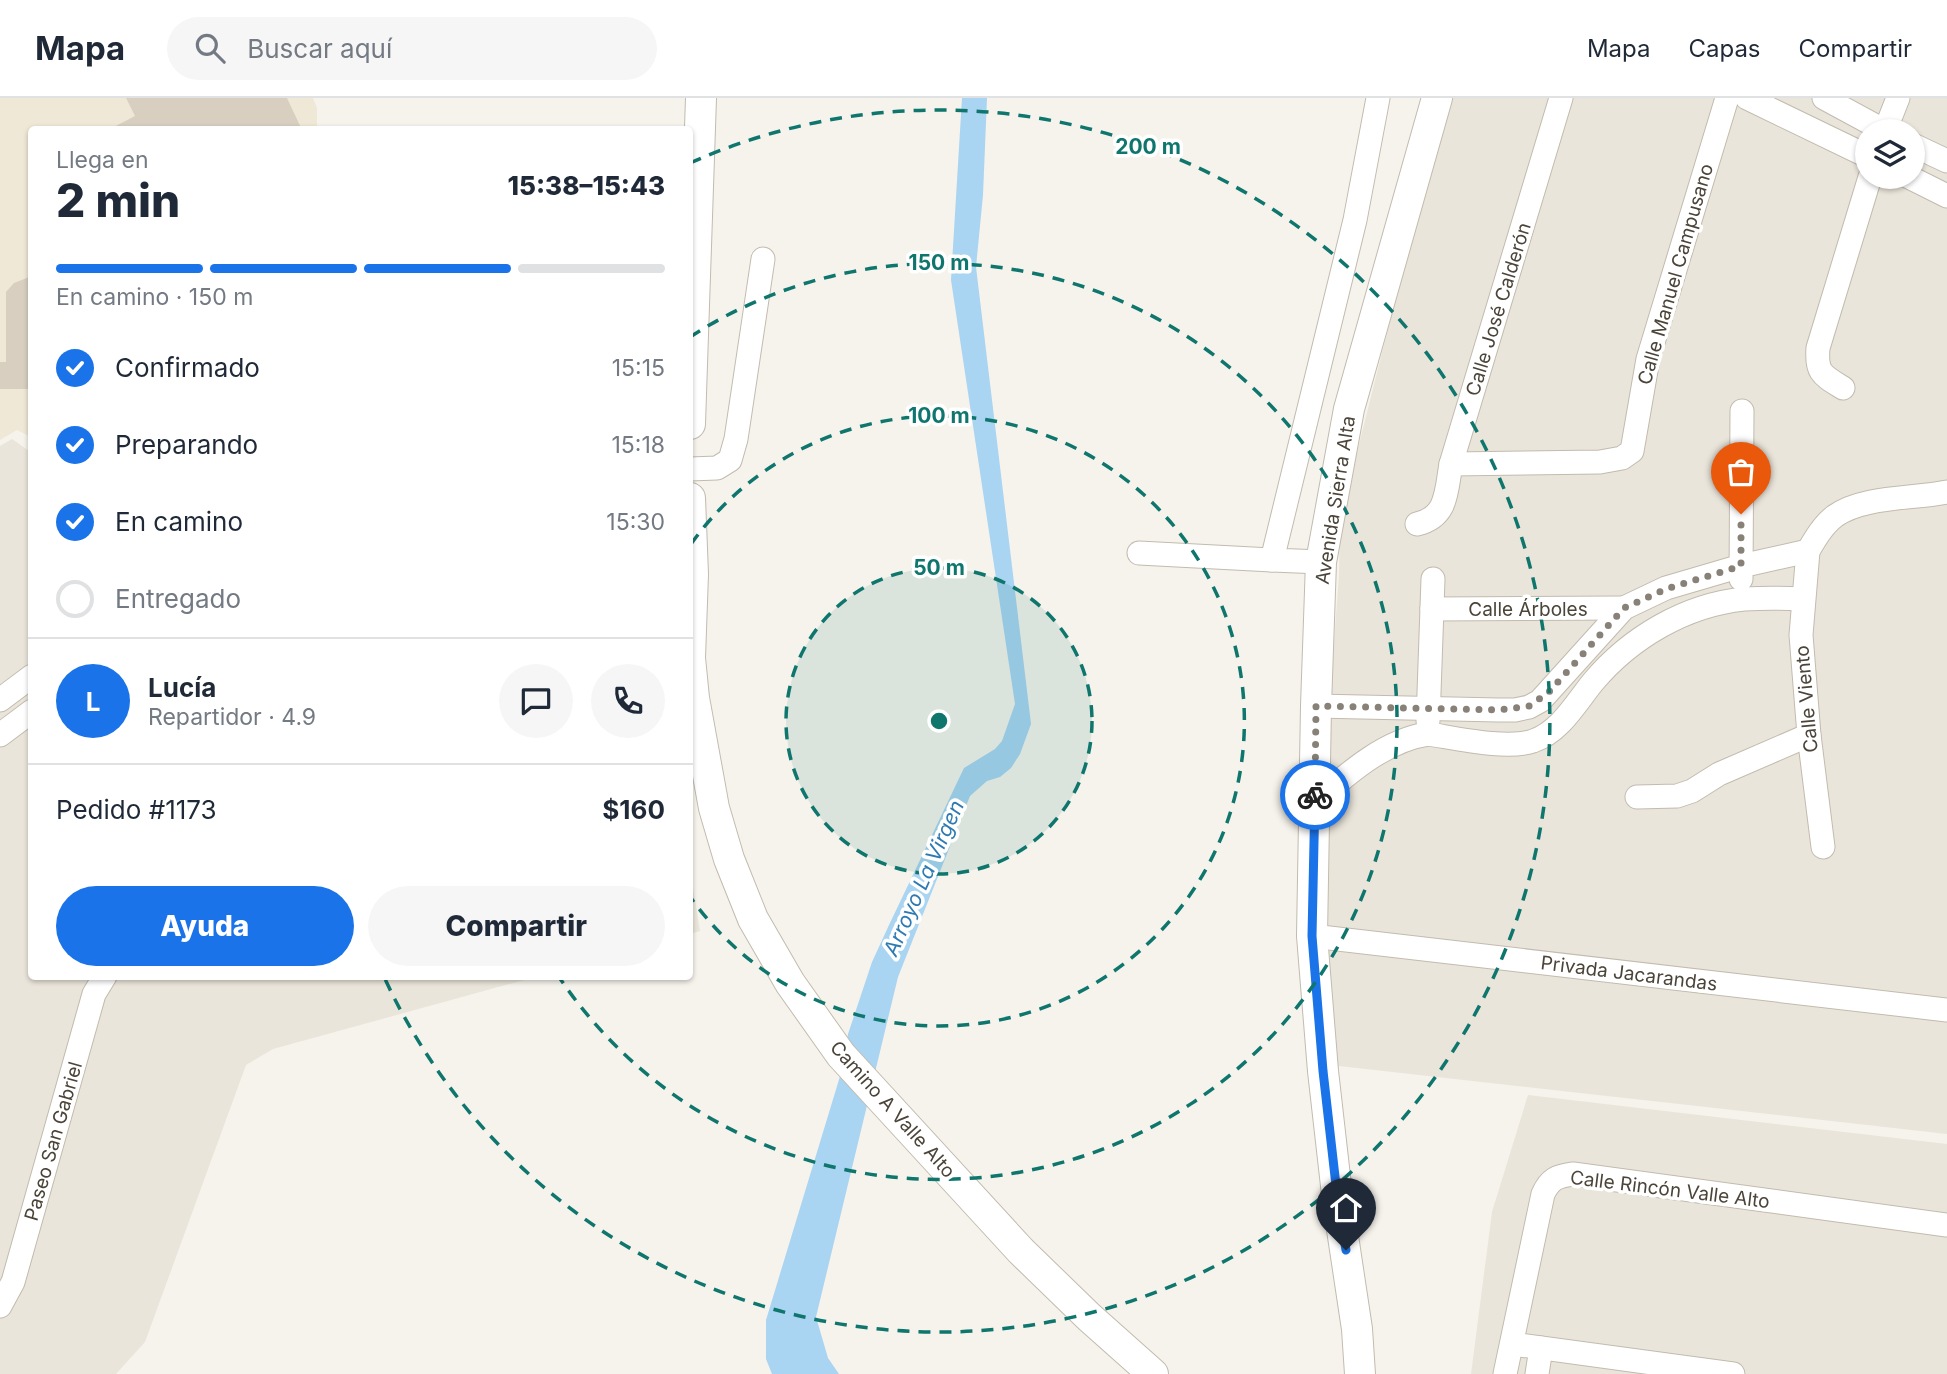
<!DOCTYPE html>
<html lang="es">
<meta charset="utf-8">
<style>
body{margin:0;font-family:Inter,sans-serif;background:#f6f6f7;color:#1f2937;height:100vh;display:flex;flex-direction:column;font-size:26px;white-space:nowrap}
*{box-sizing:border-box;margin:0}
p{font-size:23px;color:#747a83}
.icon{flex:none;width:38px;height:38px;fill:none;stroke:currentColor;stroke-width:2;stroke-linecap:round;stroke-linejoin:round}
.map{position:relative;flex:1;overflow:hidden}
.drawer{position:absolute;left:28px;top:28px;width:665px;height:854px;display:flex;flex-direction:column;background:#fff;border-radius:7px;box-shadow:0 2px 5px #0004}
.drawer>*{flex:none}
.controls{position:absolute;left:1855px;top:21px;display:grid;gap:14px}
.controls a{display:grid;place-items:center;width:70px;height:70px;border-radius:50%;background:#fff;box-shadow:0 2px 5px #0004;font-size:35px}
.pin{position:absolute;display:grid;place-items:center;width:60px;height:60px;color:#fff;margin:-72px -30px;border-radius:50% 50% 50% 0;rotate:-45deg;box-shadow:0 0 7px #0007}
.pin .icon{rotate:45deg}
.courier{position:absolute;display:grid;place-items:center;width:70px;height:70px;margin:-35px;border:5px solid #1a73e8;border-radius:50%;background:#fff;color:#222;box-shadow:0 2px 9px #0007}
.summary em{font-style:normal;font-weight:800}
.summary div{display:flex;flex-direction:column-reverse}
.summary{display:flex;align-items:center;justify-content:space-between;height:119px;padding:0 28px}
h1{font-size:46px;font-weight:800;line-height:52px}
.bar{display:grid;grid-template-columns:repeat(4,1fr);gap:10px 7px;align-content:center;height:84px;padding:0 28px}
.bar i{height:9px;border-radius:5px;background:#e0e1e3}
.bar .selected{background:#1a73e8}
.bar p{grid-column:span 4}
.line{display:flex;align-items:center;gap:18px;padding:0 28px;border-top:2px solid #e0e1e3}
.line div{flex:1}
.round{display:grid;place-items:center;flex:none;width:74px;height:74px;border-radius:37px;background:#f6f6f7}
ol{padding:0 28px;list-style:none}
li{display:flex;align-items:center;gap:21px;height:77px}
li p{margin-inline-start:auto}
li .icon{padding:7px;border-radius:50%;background:#1a73e8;color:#fff;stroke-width:4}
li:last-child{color:#747a83}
li i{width:38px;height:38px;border:4px solid #e0e1e3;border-radius:50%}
.primary-button{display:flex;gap:14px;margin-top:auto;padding:14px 28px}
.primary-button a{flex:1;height:80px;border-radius:42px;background:#1a73e8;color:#fff;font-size:28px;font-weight:800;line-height:80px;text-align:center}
.primary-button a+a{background:#f6f6f7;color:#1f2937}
header{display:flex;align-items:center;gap:42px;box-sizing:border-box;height:98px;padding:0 35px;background:#fff;border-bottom:2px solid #e0e1e3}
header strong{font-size:33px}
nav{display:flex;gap:38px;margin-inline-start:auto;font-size:24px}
.search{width:490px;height:63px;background:#f6f6f7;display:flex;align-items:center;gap:18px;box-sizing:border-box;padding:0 24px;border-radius:38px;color:#747a83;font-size:26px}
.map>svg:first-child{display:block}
.residential{fill:#eae5da;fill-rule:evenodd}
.education{fill:#efe8d6}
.water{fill:#a9d4f2}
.building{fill:#d8cfc1}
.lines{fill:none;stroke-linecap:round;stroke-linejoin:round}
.minor-casing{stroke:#c2bbae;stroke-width:25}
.tertiary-casing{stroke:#c2bbae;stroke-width:32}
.minor{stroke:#fff;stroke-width:23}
.tertiary{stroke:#fff;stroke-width:30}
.done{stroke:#878178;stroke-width:7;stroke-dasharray:0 12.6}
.route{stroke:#1a73e8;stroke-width:9}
.ring{fill:none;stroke:#0f766e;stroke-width:3.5;stroke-dasharray:12 9}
.labels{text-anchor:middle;stroke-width:7;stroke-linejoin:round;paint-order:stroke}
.street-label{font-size:19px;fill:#4b4439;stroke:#fff}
.water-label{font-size:21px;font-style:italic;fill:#2e7ab2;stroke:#fff}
.centre{fill:#0f766e;stroke:#fff;stroke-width:3.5}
.ring-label{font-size:21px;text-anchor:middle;font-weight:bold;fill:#0f766e;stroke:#fff;stroke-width:7;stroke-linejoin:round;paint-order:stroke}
</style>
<header>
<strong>Mapa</strong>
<div class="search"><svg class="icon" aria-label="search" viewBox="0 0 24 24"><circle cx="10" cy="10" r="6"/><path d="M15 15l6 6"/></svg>Buscar aquí</div>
<nav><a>Mapa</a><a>Capas</a><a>Compartir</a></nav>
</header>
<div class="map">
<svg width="1947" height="1276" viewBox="0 0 1947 1276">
<rect width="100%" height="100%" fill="#f6f3ec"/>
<!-- residential -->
<g class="residential">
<path d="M1446,0h501v1036l-617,-69 -9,-255 18,-234 1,-56zM1867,33h46v46h-46z"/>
<polygon points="12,341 32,355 32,878 535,879 273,951 246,967 145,1244 116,1276 0,1276 0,348"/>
<polygon points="690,771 700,833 690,836"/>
<polygon points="1528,997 1947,1046 1947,1276 1471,1276 1492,1114"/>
</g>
<!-- education -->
<polygon class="education" points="0,0 313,0 317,10 317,31 32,32 31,339 17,332 0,342"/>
<!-- water -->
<polygon class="water" points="962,0 987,0 983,97 976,169 1031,626 1020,656 1011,670 1000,679 987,683 970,698 898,879 816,1219 828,1260 839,1276 772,1276 766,1261 766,1222 841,975 848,936 872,864 889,827 964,670 995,651 1002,643 1015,606 951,182"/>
<!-- building -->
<g class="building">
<polygon points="126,0 287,0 302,32 108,32 135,18"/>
<polygon points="32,178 32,291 0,291 0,264 6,264 6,194 14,185"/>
</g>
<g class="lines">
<!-- minor casing -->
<g class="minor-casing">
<g id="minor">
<polyline points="1747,0 1867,58"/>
<polyline points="1824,0 1885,33 1898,0"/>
<polyline points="1913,47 1947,63"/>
<polyline points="1909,79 1947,98"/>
<path d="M1843,290c-21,-13 -27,-15 -25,-40l52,-171"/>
<polyline points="1451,366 1600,364 1622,360 1632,353 1648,261 1727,0"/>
<polyline points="690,371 717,370 730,362 736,341 763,161"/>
<path d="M1417,426c31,-7 29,-33 34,-60l110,-366"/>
<polyline points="1808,453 1801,537 1809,637 1823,749"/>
<polyline points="1139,455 1272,462"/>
<polyline points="1321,464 1272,462 1355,122 1378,0"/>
<polyline points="1741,481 1742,313"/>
<polyline points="1432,511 1624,510"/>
<polyline points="0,602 32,578"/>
<path d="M1316,608l182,4h17l14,-3 11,-6 84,-93 42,-20 75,-22 67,-15c7,-12 15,-26 27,-35 28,-20 78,-17 112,-24"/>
<polyline points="1428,623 1433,481"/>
<polyline points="0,637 32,613"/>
<polyline points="1637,699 1677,698 1692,693 1719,676 1809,637"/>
<path d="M1315,704c31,-27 70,-62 113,-68 27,4 80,16 105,7 27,-9 43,-38 60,-59 37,-44 92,-77 151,-83 19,-1 39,-1 58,0"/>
<polyline points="1312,838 1947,912"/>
<polyline points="0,1208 13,1184 94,896 105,878"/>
<polyline points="1513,1246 1733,1276"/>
<path d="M1505,1276l38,-180c7,-15 14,-18 30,-20l374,51"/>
<polyline points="1537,1276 1541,1250"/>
</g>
</g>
<!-- tertiary casing -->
<g class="tertiary-casing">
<g id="tertiary">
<polyline points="690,326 701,0"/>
<polyline points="690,400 693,476 690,560 694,600 714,710 729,761 753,821 790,885 841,957 1021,1153 1089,1219 1153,1276"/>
<polyline points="1360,1276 1357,1231 1338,1105 1323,973 1312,838 1316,608 1321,464 1349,311 1437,0"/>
</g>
</g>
<!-- minor -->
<use href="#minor" class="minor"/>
<!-- tertiary -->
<use href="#tertiary" class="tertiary"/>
</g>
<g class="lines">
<!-- done -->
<polyline class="done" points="1315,697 1316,608 1499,612 1529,608 1548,595 1624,510 1666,491 1741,468 1741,416"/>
<!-- route -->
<polyline class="route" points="1315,697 1312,838 1323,973 1338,1105 1346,1152"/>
</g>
<!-- distance rings -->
<circle cx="939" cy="623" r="153" fill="#0f766e" fill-opacity=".12"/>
<g class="ring">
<circle cx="939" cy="623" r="153"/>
<path d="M691 446A305 305 0 1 1 691 800"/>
<path d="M690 239A458 458 0 1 1 559 879"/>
<path d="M690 65A611 611 0 1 1 385 881"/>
</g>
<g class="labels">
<!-- street labels -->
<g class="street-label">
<text transform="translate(1675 176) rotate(-74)" y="7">Calle Manuel Campusano</text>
<text transform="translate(1498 211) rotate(-73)" y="7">Calle José Calderón</text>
<text transform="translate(1335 402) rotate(-81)" y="7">Avenida Sierra Alta</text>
<text x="1528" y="518">Calle Árboles</text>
<text transform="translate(1806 601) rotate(-95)" y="7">Calle Viento</text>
<text transform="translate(1629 875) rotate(7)" y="7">Privada Jacarandas</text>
<text transform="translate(893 1011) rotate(48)" y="7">Camino A Valle Alto</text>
<text transform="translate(53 1043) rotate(-74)" y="7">Paseo San Gabriel</text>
<text transform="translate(1670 1091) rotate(7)" y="7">Calle Rincón Valle Alto</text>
</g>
<!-- water labels -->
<g class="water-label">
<text transform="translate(924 780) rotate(-66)" y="7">Arroyo La Virgen</text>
</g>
</g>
<circle cx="939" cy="623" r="10" class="centre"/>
<g class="ring-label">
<text x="1148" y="56">200 m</text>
<text x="939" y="172">150 m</text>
<text x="939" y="325">100 m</text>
<text x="939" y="477">50 m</text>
</g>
</svg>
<div class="controls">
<a><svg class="icon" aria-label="layers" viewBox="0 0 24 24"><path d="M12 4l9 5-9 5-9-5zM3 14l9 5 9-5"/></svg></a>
</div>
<div class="pin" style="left:1741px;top:416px;background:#ea580c"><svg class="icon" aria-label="bag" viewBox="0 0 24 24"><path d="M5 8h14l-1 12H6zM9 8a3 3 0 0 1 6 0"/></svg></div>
<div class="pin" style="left:1346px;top:1152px;background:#1f2937"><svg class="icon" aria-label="home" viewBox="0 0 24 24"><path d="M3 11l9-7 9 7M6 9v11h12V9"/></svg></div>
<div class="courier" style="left:1315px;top:697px"><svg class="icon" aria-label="bike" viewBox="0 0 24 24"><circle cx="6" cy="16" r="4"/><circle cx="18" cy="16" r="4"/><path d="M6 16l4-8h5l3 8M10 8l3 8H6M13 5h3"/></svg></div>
<section class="drawer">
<div class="summary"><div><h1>2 min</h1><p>Llega en</p></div><em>15:38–15:43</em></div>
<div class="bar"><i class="selected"></i><i class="selected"></i><i class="selected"></i><i></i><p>En camino · 150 m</p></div>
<ol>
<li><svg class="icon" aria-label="check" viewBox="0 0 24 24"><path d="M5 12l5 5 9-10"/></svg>Confirmado<p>15:15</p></li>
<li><svg class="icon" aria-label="check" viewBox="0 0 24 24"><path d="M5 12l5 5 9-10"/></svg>Preparando<p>15:18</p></li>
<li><svg class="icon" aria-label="check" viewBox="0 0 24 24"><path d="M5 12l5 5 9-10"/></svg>En camino<p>15:30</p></li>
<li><i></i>Entregado</li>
</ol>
<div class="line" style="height:126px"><b class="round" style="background:#1a73e8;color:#fff">L</b><div><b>Lucía</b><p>Repartidor · 4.9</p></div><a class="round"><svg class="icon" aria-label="chat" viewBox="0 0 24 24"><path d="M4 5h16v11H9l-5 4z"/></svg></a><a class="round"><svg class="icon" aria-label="phone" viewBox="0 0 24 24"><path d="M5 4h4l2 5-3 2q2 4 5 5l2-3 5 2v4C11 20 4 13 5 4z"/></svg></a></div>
<div class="line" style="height:91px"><div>Pedido #1173</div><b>$160</b></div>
<div class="primary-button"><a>Ayuda</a><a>Compartir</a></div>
</section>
</div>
